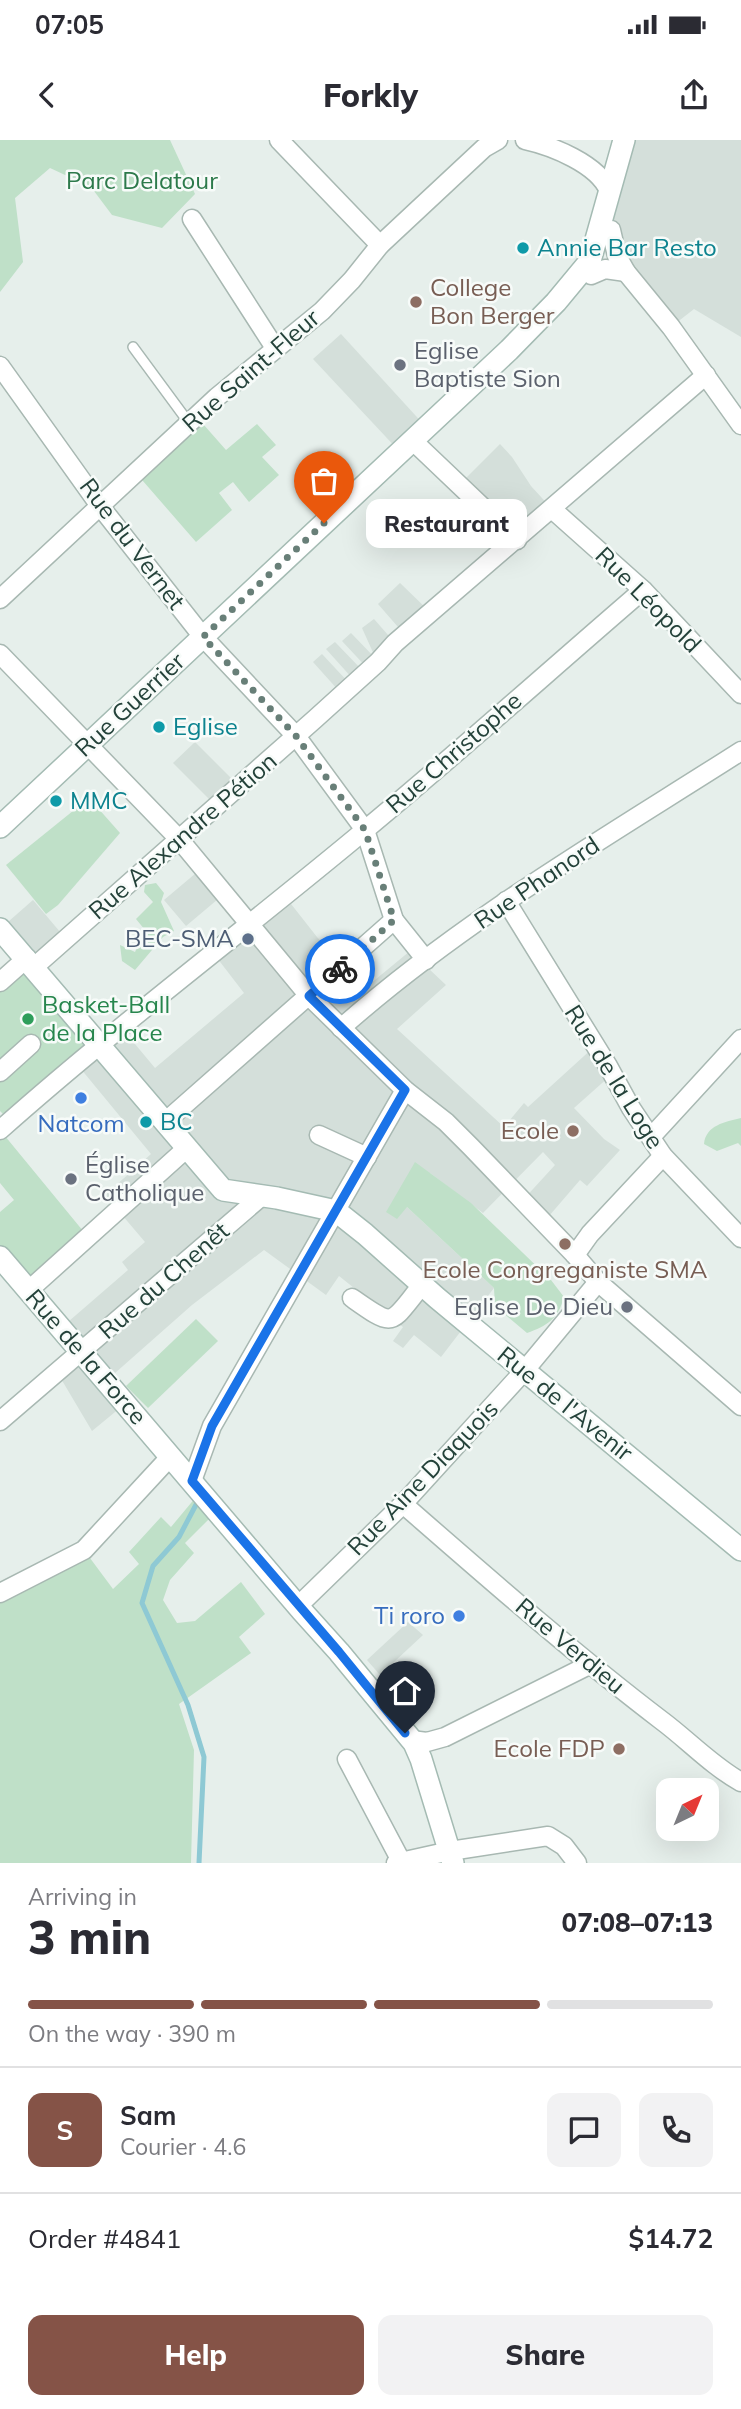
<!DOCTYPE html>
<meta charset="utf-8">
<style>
body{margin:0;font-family:Mulish,sans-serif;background:#f2f2f3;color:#2b2b33;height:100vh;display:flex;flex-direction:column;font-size:26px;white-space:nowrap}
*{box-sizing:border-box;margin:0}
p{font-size:23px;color:#7c7c81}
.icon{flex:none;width:38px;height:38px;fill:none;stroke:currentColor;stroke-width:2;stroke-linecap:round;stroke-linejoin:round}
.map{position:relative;height:1723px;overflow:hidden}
.sheet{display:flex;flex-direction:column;background:#fff;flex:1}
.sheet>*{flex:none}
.needle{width:46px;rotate:43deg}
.controls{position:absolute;left:656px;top:1638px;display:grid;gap:14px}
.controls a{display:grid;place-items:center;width:63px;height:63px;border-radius:14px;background:#fff;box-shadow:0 7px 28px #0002;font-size:35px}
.pin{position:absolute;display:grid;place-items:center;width:60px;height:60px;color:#fff;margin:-72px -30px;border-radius:50% 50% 50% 0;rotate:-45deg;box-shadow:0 0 7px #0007}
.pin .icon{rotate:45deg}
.courier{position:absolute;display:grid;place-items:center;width:70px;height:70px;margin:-35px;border:5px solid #1a73e8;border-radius:50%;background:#fff;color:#222;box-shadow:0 2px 9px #0007}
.bubble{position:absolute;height:49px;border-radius:14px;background:#fff;box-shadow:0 7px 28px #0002;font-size:23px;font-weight:800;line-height:49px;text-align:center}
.overview em{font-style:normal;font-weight:800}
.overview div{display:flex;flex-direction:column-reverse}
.overview{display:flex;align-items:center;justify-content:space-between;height:119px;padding:0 28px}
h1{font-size:46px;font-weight:800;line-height:52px}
.bar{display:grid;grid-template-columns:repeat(4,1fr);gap:10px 7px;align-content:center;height:84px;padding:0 28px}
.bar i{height:9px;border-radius:5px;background:#e1e1e2}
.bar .selected{background:#855347}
.bar p{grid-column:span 4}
.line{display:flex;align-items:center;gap:18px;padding:0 28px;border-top:2px solid #e1e1e2}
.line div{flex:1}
.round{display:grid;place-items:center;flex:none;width:74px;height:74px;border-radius:14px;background:#f2f2f3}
.primary-button{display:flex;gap:14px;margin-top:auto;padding:14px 28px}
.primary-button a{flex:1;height:80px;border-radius:14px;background:#855347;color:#fff;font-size:28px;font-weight:800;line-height:80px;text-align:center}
.primary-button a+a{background:#f2f2f3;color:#2b2b33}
.status{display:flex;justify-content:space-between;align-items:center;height:49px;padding:0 35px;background:#fff;direction:ltr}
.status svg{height:19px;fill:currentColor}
header{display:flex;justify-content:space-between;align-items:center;height:91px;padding:0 28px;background:#fff;font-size:32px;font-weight:800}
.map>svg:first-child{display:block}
.built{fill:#d4dfda}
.green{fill:#bfe0c8}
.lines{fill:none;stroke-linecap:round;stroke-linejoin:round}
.stream{stroke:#8ec9d4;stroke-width:5}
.lane-casing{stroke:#a8b8b2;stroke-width:12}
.street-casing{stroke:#a8b8b2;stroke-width:21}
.secondary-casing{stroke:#a4bbb3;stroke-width:24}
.lane{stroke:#fff;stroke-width:9}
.street{stroke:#fff;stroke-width:18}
.secondary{stroke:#fff;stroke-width:21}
.done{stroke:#687f78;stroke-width:7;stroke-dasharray:0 12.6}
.route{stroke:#1a73e8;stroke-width:9}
.culture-dot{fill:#0f9aa8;stroke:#f7fbf9;stroke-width:2.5}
.education-dot{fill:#8d6e63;stroke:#f7fbf9;stroke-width:2.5}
.worship-dot{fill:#6b7280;stroke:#f7fbf9;stroke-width:2.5}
.service-dot{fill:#5c6f8a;stroke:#f7fbf9;stroke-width:2.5}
.leisure-dot{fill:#2e9e5b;stroke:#f7fbf9;stroke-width:2.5}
.shop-dot{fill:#3f7fe0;stroke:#f7fbf9;stroke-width:2.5}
.labels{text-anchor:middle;stroke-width:5;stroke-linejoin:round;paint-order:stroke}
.park-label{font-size:24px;fill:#2d7a4b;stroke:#f7fbf9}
.culture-label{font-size:24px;fill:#0d838f;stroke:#f7fbf9;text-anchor:start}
.education-label{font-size:24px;fill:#785e54;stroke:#f7fbf9;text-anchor:end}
.worship-label{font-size:24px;fill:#5b616d;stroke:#f7fbf9;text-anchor:start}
.street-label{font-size:24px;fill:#24423a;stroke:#f7fbf9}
.service-label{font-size:24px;fill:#4e5e75;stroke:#f7fbf9;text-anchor:end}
.leisure-label{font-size:24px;fill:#27864d;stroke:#f7fbf9;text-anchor:start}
.shop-label{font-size:24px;fill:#366cbe;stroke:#f7fbf9}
</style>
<div class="status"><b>07:05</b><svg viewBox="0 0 49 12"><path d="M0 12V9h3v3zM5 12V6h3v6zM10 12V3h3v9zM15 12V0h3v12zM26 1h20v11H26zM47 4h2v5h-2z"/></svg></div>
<header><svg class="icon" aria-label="back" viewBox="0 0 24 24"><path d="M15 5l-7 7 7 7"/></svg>Forkly<svg class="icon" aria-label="share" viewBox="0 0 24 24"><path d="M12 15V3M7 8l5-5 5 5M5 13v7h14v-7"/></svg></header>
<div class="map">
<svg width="741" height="1723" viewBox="0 0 741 1723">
<rect width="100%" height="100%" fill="#e6efeb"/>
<!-- built -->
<g class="built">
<polygon points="630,0 741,0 741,197 694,169 671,187 637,144 611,90"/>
<polygon points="341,194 426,287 400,312 313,219"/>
<polygon points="500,304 512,317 531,346 552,369 517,400 459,345"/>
<polygon points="400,443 431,473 405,495 378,464"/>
<polygon points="374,479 395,503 369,530 342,501 351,493 376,519 362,488"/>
<polygon points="335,502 362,530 353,539 326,509"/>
<polygon points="322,514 349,543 339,551 313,522"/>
<polygon points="195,602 239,646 216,666 173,623"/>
<polygon points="202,728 224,754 186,786 164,760"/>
<polygon points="284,755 317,797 364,849 410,811 446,845 397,889 504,987 524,963 528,967 595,906 610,936 574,968 604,999 620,1010 587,1046 580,1040 543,1083 522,1061 555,1025 543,1012 483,1073 430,1033 407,1067 494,1148 441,1217 414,1195 403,1208 393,1201 403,1187 339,1136 326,1155 264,1110 192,1165 106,1241 126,1263 92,1291 57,1232 81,1212 61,1188 128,1130 122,1122 145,1102 105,1055 151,1014 76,923 120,886 155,928 244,853 214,814"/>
<polygon points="33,760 66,799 33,828 0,789"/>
<polygon points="408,1482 423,1495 380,1535 367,1520"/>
</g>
<!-- green -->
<g class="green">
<polygon points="0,0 170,0 195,54 162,88 112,75 91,47 50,28 15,58 23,122 0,152"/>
<polygon points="196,276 226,310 257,284 276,305 262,317 279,335 249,362 233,342 219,353 232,370 196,402 136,333"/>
<polygon points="89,658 120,693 58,765 46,774 6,725"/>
<polygon points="156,743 164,753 161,762 174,791 163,797 135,830 122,821 120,805 135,812 145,790 136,779 153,762 144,752 145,745"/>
<polygon points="24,830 88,904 4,975 0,971 0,851"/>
<path d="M741,978v28l-3,-3 -21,8 -13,-7c2,-19 21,-22 37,-26z"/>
<polygon points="0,990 88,1097 29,1150 0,1117 0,1072 14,1060 0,1043"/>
<path d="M415,1022l56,41 80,77 13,17c-6,22 -17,29 -37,36l-32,-27 -1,-18 -87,-81 -10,12 -11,-7z"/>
<polygon points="196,1179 218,1201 148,1268 126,1246"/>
<polygon points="201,1351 217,1371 185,1403 194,1413 170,1440 163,1460 177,1483 195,1481 241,1442 265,1474 239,1497 251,1513 179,1564 194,1610 191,1723 0,1723 0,1453 84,1410 113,1449 139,1424 129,1412 161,1377 171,1387"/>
</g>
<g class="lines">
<!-- stream -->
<polyline class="stream" points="199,1359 179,1397 153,1426 142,1463 188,1565 204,1617 199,1723"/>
<!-- lane casing -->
<g class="lane-casing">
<polyline id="lane" points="133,207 189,283"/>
</g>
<!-- street casing -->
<g class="street-casing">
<g id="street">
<polyline points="279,0 380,105"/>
<path d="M525,0c27,6 73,24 84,51"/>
<polyline points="192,79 275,208"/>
<polyline points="611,90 617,116 626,132 671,187 741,285"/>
<polyline points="591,135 605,129 626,132"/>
<polyline points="0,226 100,366 203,497 296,596 365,690 394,780 426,820"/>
<polyline points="412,300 517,400"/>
<polyline points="552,369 643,450 741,554"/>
<polyline points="0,459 217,257 322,171 352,140 380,105 484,8 498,0"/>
<polyline points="0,514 179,699 309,856 405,950 446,982 471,1007 575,1115 598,1142 741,1266"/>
<polyline points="506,761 608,926 631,968 663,1016 741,1098"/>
<polyline points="33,828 315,579 378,522 395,503 706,235"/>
<polyline points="0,842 27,818"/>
<path d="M341,888c122,-108 264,-190 400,-277"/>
<polyline points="0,932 31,904"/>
<polyline points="165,982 394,780"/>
<path d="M0,990c118,-105 244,-199 365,-300 94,-78 185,-160 278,-240"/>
<polyline points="319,995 367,1017"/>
<polyline points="651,997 741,899"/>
<polyline points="575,1115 590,1094 663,1016"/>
<polyline points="29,1150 187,1008"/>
<path d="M352,1158c44,31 37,27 70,-13"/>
<polyline points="0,1281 263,1055"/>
<polyline points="192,1341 212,1286 405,950"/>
<path d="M403,1364c85,74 169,148 258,216 27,20 51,46 80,62"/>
<polyline points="0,1453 84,1410 170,1317"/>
<polyline points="298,1466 403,1364 525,1230 598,1142"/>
<polyline points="411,1600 427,1602 445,1597 589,1525"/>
<polyline points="347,1619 401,1721"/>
<polyline points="396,1723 450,1711 548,1696 564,1706 577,1723"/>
</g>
</g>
<!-- secondary casing -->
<g class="secondary-casing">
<g id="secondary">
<polyline points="0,687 509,210 556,162 590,121 624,0"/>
<polyline points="0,789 223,1050 277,1058 336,1071 365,1094 437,1158 741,1410"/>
<polyline points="0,1117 302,1471 339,1512 414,1603 421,1619 453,1723"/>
</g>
</g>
<!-- lane -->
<use href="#lane" class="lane"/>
<!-- street -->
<use href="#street" class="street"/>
<!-- secondary -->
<use href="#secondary" class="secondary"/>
</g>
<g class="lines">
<!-- done -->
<polyline class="done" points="324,383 203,497 296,596 365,690 394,780 340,829"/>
<!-- route -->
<polyline class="route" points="340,829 309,856 405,950 212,1286 192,1341 339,1512 405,1593"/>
</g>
<!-- markers -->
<g class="culture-dot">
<circle cx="523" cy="108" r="7"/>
<circle cx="159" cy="587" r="7"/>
<circle cx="56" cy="661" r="7"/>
<circle cx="146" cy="982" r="7"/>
</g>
<g class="education-dot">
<circle cx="416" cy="162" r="7"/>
<circle cx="573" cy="991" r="7"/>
<circle cx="565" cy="1104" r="7"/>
<circle cx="619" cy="1609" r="7"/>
</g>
<g class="worship-dot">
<circle cx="400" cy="225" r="7"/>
<circle cx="71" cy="1039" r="7"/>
<circle cx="627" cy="1167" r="7"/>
</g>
<circle class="service-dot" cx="248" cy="799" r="7"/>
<circle class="leisure-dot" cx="28" cy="879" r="7"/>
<g class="shop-dot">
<circle cx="81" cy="958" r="7"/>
<circle cx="459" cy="1476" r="7"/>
</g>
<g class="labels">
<!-- park labels -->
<g class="park-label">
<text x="142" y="49">Parc Delatour</text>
</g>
<!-- culture labels -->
<g class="culture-label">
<text x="537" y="116">Annie Bar Resto</text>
<text x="173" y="595">Eglise</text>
<text x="70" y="669">MMC</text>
<text x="160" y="990">BC</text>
</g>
<!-- education labels -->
<g class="education-label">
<text x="430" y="156" text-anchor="start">College<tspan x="430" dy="28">Bon Berger</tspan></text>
<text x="559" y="999">Ecole</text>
<text x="565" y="1138" text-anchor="middle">Ecole Congreganiste SMA</text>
<text x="605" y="1617">Ecole FDP</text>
</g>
<!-- worship labels -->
<g class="worship-label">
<text x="414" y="219">Eglise<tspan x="414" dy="28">Baptiste Sion</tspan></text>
<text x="85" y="1033">Église<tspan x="85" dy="28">Catholique</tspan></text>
<text x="613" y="1175" text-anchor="end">Eglise De Dieu</text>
</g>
<!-- street labels -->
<g class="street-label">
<text transform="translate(251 231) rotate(-41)" y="8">Rue Saint-Fleur</text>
<text transform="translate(132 404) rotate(53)" y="8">Rue du Vernet</text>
<text transform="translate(648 460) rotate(45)" y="8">Rue Léopold</text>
<text transform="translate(130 565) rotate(-43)" y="8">Rue Guerrier</text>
<text transform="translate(454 613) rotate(-41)" y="8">Rue Christophe</text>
<text transform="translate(183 696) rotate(-41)" y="8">Rue Alexandre Pétion</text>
<text transform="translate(537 743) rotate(-34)" y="8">Rue Phanord</text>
<text transform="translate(614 937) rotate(58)" y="8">Rue de la Loge</text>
<text transform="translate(164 1141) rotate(-41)" y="8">Rue du Chenêt</text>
<text transform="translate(86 1217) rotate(49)" y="8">Rue de la Force</text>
<text transform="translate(565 1264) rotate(39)" y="8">Rue de l'Avenir</text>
<text transform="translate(423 1338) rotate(-46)" y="8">Rue Aine Diaquois</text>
<text transform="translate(570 1506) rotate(40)" y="8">Rue Verdieu</text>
</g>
<!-- service labels -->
<g class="service-label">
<text x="234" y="807">BEC-SMA</text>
</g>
<!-- leisure labels -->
<g class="leisure-label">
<text x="42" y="873">Basket-Ball<tspan x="42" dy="28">de la Place</tspan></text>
</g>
<!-- shop labels -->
<g class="shop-label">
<text x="81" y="992">Natcom</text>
<text x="445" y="1484" text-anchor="end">Ti roro</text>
</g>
</g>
</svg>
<div class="controls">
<a><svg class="needle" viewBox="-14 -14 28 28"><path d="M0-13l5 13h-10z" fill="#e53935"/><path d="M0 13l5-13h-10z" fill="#7c7c81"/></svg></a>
</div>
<div class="pin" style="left:324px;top:383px;background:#ea580c"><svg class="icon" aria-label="bag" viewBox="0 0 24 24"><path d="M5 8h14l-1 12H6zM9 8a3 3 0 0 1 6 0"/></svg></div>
<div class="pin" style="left:405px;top:1593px;background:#1f2937"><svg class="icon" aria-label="home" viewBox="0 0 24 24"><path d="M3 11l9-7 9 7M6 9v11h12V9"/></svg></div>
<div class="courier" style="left:340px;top:829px"><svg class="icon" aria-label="bike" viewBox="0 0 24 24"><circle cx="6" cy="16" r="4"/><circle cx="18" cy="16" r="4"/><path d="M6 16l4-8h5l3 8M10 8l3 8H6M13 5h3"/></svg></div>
<div class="bubble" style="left:366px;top:359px;width:161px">Restaurant</div>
</div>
<section class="sheet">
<div class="overview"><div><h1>3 min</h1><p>Arriving in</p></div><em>07:08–07:13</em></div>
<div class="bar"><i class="selected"></i><i class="selected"></i><i class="selected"></i><i></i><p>On the way · 390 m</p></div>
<div class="line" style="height:126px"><b class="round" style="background:#855347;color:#fff">S</b><div><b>Sam</b><p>Courier · 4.6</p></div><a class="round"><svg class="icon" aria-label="chat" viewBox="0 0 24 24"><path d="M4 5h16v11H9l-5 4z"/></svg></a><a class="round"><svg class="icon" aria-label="phone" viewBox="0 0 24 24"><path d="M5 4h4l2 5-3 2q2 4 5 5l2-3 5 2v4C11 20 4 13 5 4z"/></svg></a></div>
<div class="line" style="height:91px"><div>Order #4841</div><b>$14.72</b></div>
<div class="primary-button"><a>Help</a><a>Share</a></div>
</section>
